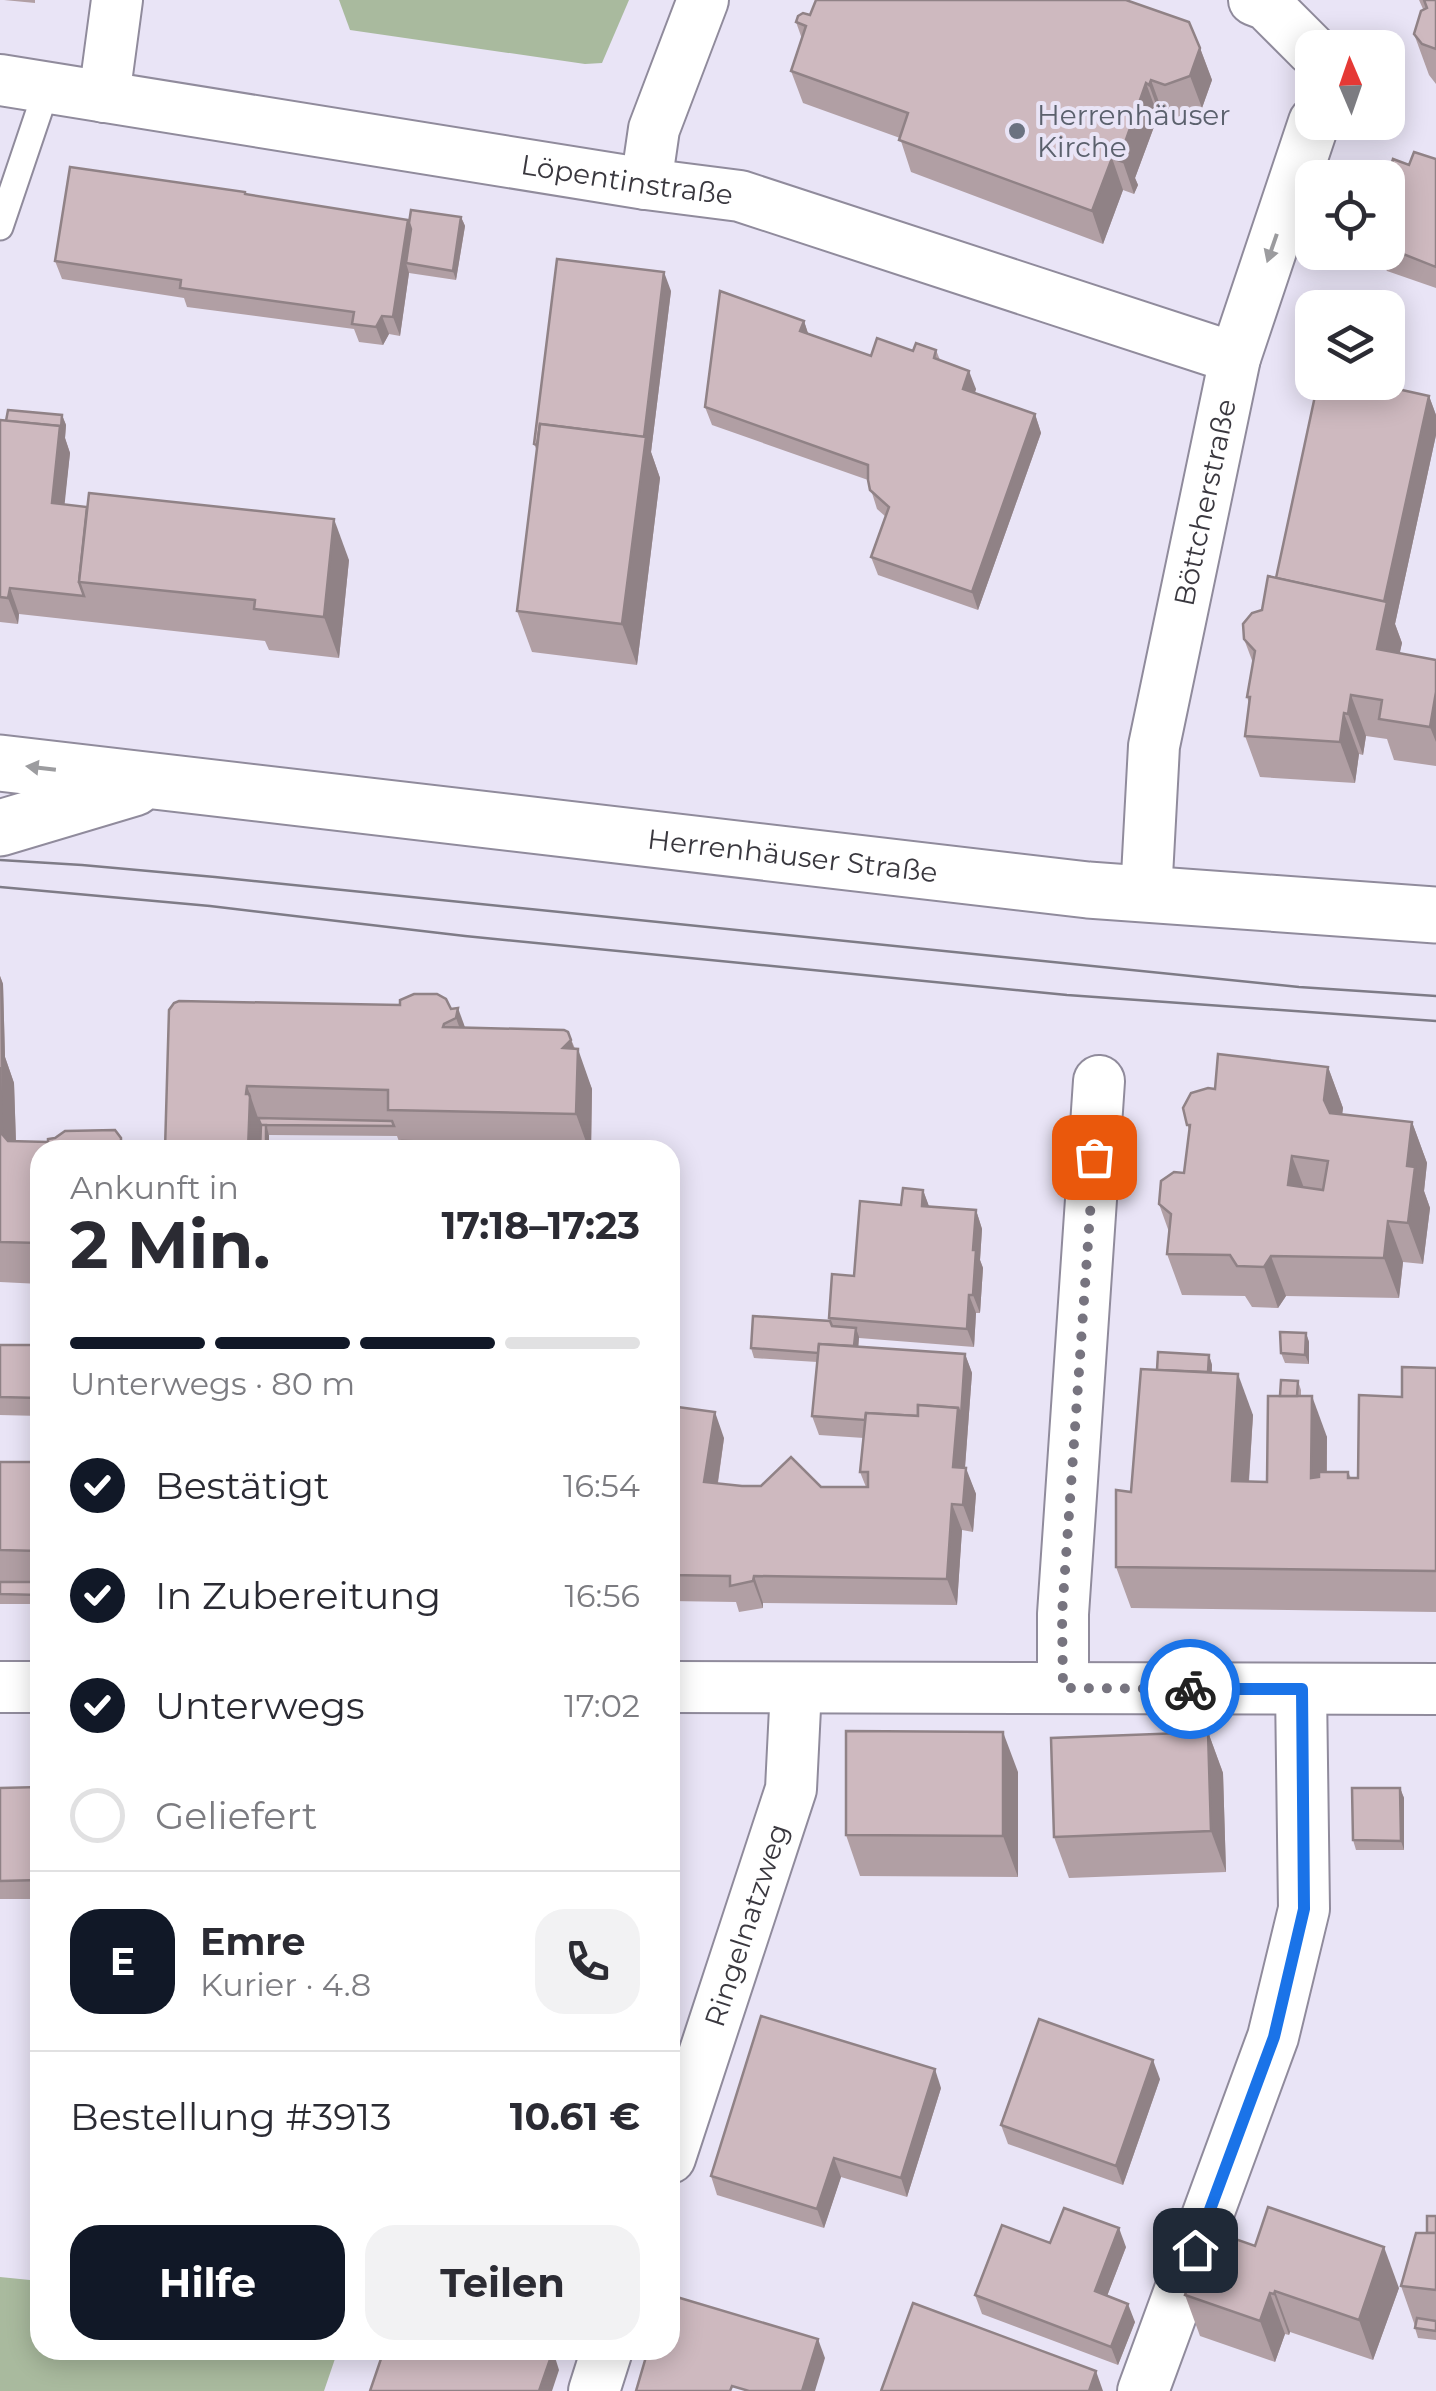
<!DOCTYPE html>
<html lang="de">
<meta charset="utf-8">
<style>
body{margin:0;font-family:Montserrat,sans-serif;background:#f2f2f3;color:#2b2b33;height:100vh;display:flex;flex-direction:column;font-size:38px;white-space:nowrap}
*{box-sizing:border-box;margin:0}
p{font-size:32px;color:#7c7c81}
.icon{flex:none;width:55px;height:55px;fill:none;stroke:currentColor;stroke-width:2;stroke-linecap:round;stroke-linejoin:round}
.map{position:relative;flex:1;overflow:hidden}
.details{position:absolute;left:30px;top:1140px;width:650px;height:1220px;display:flex;flex-direction:column;background:#fff;border-radius:30px;box-shadow:0 5px 25px #0003}
.details>*{flex:none}
.needle{width:65px;rotate:358deg}
.fabs{position:absolute;left:1295px;top:30px;display:grid;gap:20px}
.fabs a{display:grid;place-items:center;width:110px;height:110px;border-radius:20px;background:#fff;box-shadow:0 5px 25px #0003;font-size:50px}
.pin{position:absolute;display:grid;place-items:center;width:85px;height:85px;color:#fff;margin:-42px;border-radius:20px;box-shadow:0 5px 15px #0006}
.courier{position:absolute;display:grid;place-items:center;width:100px;height:100px;margin:-50px;border:8px solid #1a73e8;border-radius:50%;background:#fff;color:#222;box-shadow:0 2px 12px #0007}
.summary em{font-style:normal;font-weight:700}
.summary div{display:flex;flex-direction:column-reverse}
.summary{display:flex;align-items:center;justify-content:space-between;height:170px;padding:0 40px}
h1{font-size:65px;font-weight:700;line-height:75px}
.bar{display:grid;grid-template-columns:repeat(4,1fr);gap:15px 10px;align-content:center;height:120px;padding:0 40px}
.bar i{height:12px;border-radius:8px;background:#e1e1e2}
.bar .current{background:#111827}
.bar p{grid-column:span 4}
.line{display:flex;align-items:center;gap:25px;padding:0 40px;border-top:2px solid #e1e1e2}
.line div{flex:1}
.round{display:grid;place-items:center;flex:none;width:105px;height:105px;border-radius:30px;background:#f2f2f3}
ol{padding:0 40px;list-style:none}
li{display:flex;align-items:center;gap:30px;height:110px}
li p{margin-inline-start:auto}
li .icon{padding:10px;border-radius:50%;background:#111827;color:#fff;stroke-width:4}
li:last-child{color:#7c7c81}
li i{width:55px;height:55px;border:5px solid #e1e1e2;border-radius:50%}
.primary-button{display:flex;gap:20px;margin-top:auto;padding:20px 40px}
.primary-button a{flex:1;height:115px;border-radius:30px;background:#111827;color:#fff;font-size:40px;font-weight:700;line-height:115px;text-align:center}
.primary-button a+a{background:#f2f2f3;color:#2b2b33}
.map>svg:first-child{display:block}
.park{fill:#a9ba9e}
.lines{fill:none;stroke-linecap:round;stroke-linejoin:round}
.lane-casing{stroke:#908b9c;stroke-width:29}
.street-casing{stroke:#908b9c;stroke-width:54}
.secondary-casing{stroke:#908b9c;stroke-width:59}
.lane{stroke:#fff;stroke-width:25}
.street{stroke:#fff;stroke-width:50}
.secondary{stroke:#fff;stroke-width:55}
.tram{stroke:#7e7b86;stroke-width:2.5}
.wall{fill:#b19fa4}
.shaded-wall{fill:#908286}
.building{fill:#ceb9bf;stroke:#908286;stroke-width:2.5;fill-rule:evenodd}
.oneway{fill:#9c9c9f}
.done{stroke:#77747f;stroke-width:10;stroke-dasharray:0 18}
.route{stroke:#1a73e8;stroke-width:12}
.worship-dot{fill:#6b7280;stroke:#e9e4f6;stroke-width:4}
.labels{text-anchor:middle;stroke-width:8;stroke-linejoin:round;paint-order:stroke}
.worship-label{font-size:28px;fill:#5b616d;stroke:#e9e4f6;text-anchor:start}
.street-label{font-size:28px;fill:#3a383f;stroke:#e9e4f6}
</style>
<div class="map">
<svg width="1436" height="2391" viewBox="0 0 1436 2391">
<rect width="100%" height="100%" fill="#e9e4f6"/>
<!-- park -->
<g class="park">
<polygon points="339,0 629,0 602,63 585,64 350,30"/>
<polygon points="0,2277 40,2281 40,2350 338,2350 324,2391 0,2391"/>
</g>
<g class="lines">
<!-- lane casing -->
<g class="lane-casing">
<polyline id="lane" points="0,227 47,88"/>
</g>
<!-- street casing -->
<g class="street-casing">
<g id="street">
<polyline points="1254,0 1267,5 1312,50"/>
<path id="s1" d="M0,80l646,104 94,12 495,162"/>
<polyline points="104,97 117,0"/>
<polyline points="646,184 654,129 703,0"/>
<path id="s2" d="M1146,895l8,-149 81,-388 79,-236"/>
<polyline points="0,1687 40,1687"/>
<polyline points="670,1687 1436,1689"/>
<polyline points="1063,1688 1063,1614 1099,1081"/>
<path id="s3" d="M670,2158l121,-369 5,-101"/>
<polyline points="594,2391 607,2350"/>
<polyline points="1143,2391 1273,2037 1304,1909 1301,1689"/>
</g>
</g>
<!-- secondary casing -->
<g class="secondary-casing">
<g id="secondary">
<path id="s4" d="M0,763l1088,127 348,25"/>
<polyline points="0,828 134,788"/>
</g>
</g>
<!-- lane -->
<use href="#lane" class="lane"/>
<!-- street -->
<use href="#street" class="street"/>
<!-- secondary -->
<use href="#secondary" class="secondary"/>
<!-- tram -->
<g class="tram">
<polyline points="0,860 82,865 215,877 1299,987 1436,996"/>
<polyline points="0,887 210,906 465,936 1067,995 1436,1021"/>
</g>
</g>
<!-- wall -->
<g class="wall">
<polygon points="4,0 35,0 35,3"/>
<polygon points="1419,0 1436,0 1436,84 1429,75 1414,34 1423,9"/>
<polygon points="810,15 1200,48 1212,80 1202,108 1177,117 1163,113 1161,118 1158,116 1135,178 1138,185 1134,194 1123,190 1103,244 911,172 900,138 803,103 791,71 802,39 796,22"/>
<polygon points="1436,159 1436,288 1387,271 1381,262 1377,252 1388,252 1388,178 1409,165"/>
<polygon points="246,195 408,220 409,223 461,217 465,226 456,280 409,273 400,336 389,334 383,345 359,342 354,329 187,307 184,298 62,279 55,261"/>
<polygon points="671,291 651,452 660,478 637,665 532,652 517,611 537,451 534,444"/>
<polygon points="804,321 808,334 871,356 913,351 936,350 940,360 976,389 975,393 1035,414 1041,433 978,610 878,575 871,557 886,517 877,509 868,480 712,425 705,407"/>
<polygon points="1429,396 1436,415 1436,435 1395,624 1402,643 1399,654 1436,660 1436,766 1394,760 1387,739 1366,736 1363,755 1359,754 1355,783 1260,777 1245,736 1249,703 1247,697 1253,663 1244,639 1262,610"/>
<polygon points="62,415 66,425 65,438 70,453 64,504 349,560 339,658 269,650 265,641 19,614 18,624 0,622 0,420"/>
<polygon points="0,976 3,984 5,1057 14,1083 16,1141 48,1142 55,1138 40,1150 40,1284 0,1282"/>
<polygon points="451,1009 465,1028 568,1032 592,1089 591,1150 402,1150 397,1136 269,1135 169,1010"/>
<polygon points="1328,1067 1343,1108 1342,1114 1412,1122 1427,1163 1424,1191 1430,1208 1423,1264 1403,1262 1399,1298 1286,1296 1278,1308 1252,1307 1245,1296 1182,1295 1167,1254 1169,1232 1159,1204 1184,1173 1189,1130 1183,1108 1215,1089"/>
<polygon points="923,1190 929,1207 976,1210 982,1229 980,1260 983,1268 980,1313 976,1313 974,1347 859,1338 858,1347 965,1354 972,1373 965,1468 976,1494 973,1532 962,1530 957,1605 763,1603 763,1608 739,1612 736,1602 670,1601 670,1406 724,1438 718,1483 742,1486 866,1487 860,1472 864,1438 819,1435 812,1416 817,1362 754,1358 751,1348 830,1321 829,1318 854,1276 901,1205"/>
<polygon points="1306,1333 1309,1342 1309,1364 1285,1363 1281,1353"/>
<polygon points="0,1345 40,1345 40,1416 0,1415"/>
<polygon points="1209,1355 1212,1365 1212,1373 1253,1415 1249,1482 1267,1482 1280,1396 1298,1381 1301,1390 1301,1396 1327,1437 1327,1472 1348,1472 1351,1478 1358,1478 1402,1397 1436,1368 1436,1612 1131,1608 1116,1567 1157,1370"/>
<rect x="0" y="1462" width="40" height="142"/>
<polygon points="1208,1732 1223,1773 1226,1872 1069,1878 1054,1837"/>
<polygon points="1018,1772 1018,1877 860,1876 846,1835"/>
<polygon points="40,1787 40,1899 0,1899 0,1788"/>
<polygon points="1400,1788 1404,1798 1404,1850 1356,1850 1353,1840"/>
<polygon points="1160,2079 1123,2185 1008,2144 1001,2125"/>
<polygon points="941,2088 907,2197 841,2177 824,2228 717,2195 711,2176"/>
<polygon points="1436,2216 1436,2340 1418,2338 1415,2328 1415,2326 1401,2286"/>
<polygon points="1050,2243 1126,2247 1107,2296 1135,2322 1118,2365 982,2314 975,2295"/>
<polygon points="1255,2246 1399,2288 1373,2360 1290,2332 1289,2335 1285,2334 1275,2362 1200,2336 1185,2295"/>
</g>
<!-- shaded-wall -->
<g class="shaded-wall">
<polygon points="1200,48 1212,80 1202,108 1190,76"/>
<polygon points="1151,80 1163,113 1161,118 1149,85"/>
<polygon points="1146,83 1158,116 1135,178 1138,185 1134,194 1123,162 1122,151"/>
<polygon points="1112,158 1123,190 1103,244 1092,211"/>
<polygon points="461,217 465,226 456,280 453,271"/>
<polygon points="408,220 415,238 406,263 409,273 400,336 393,317"/>
<polygon points="664,272 671,291 651,452 660,478 637,665 622,624"/>
<polygon points="382,316 389,334 383,345 376,327"/>
<polygon points="804,321 810,339 800,331"/>
<polygon points="969,371 976,389 970,407 963,389"/>
<polygon points="1429,396 1436,415 1436,435 1395,624 1402,643 1392,690 1377,649 1382,614"/>
<polygon points="1035,414 1041,433 978,610 972,592"/>
<polygon points="62,415 66,425 65,438 70,453 62,529 52,503"/>
<polygon points="334,519 349,560 339,658 324,617"/>
<polygon points="10,588 19,614 18,624 8,598"/>
<polygon points="1436,692 1436,742 1430,727"/>
<polygon points="1351,695 1366,736 1363,755 1348,714"/>
<polygon points="1344,713 1359,754 1355,783 1340,742"/>
<polygon points="0,976 3,984 5,1057 14,1083 17,1175 2,1134"/>
<polygon points="458,1008 473,1049 471,1059 456,1018"/>
<polygon points="571,1040 577,1057 578,1049 592,1089 591,1150 589,1150 576,1114 563,1048"/>
<polygon points="1328,1067 1343,1108 1339,1141 1324,1100"/>
<polygon points="247,1086 264,1135 264,1150 248,1150"/>
<polygon points="1412,1122 1427,1163 1424,1191 1430,1208 1423,1264 1408,1223 1407,1166"/>
<polygon points="266,1125 269,1135 269,1150 266,1150"/>
<polygon points="1292,1156 1307,1196 1288,1185"/>
<polygon points="923,1190 930,1209 922,1206"/>
<polygon points="976,1210 982,1229 980,1260 983,1268 980,1313 973,1295 973,1250"/>
<polygon points="1388,1221 1403,1262 1399,1298 1384,1258"/>
<polygon points="1271,1256 1286,1296 1278,1308 1264,1267"/>
<polygon points="969,1295 976,1313 974,1347 967,1329"/>
<polygon points="856,1328 859,1337 857,1365 854,1355"/>
<polygon points="1306,1333 1309,1342 1309,1364 1305,1355"/>
<polygon points="965,1354 972,1373 963,1493 953,1467 958,1408"/>
<polygon points="1209,1355 1212,1365 1209,1412 1206,1403"/>
<polygon points="1238,1374 1253,1415 1246,1522 1232,1481"/>
<polygon points="1312,1396 1327,1437 1326,1518 1311,1478"/>
<polygon points="715,1412 724,1438 714,1508 704,1482"/>
<polygon points="966,1468 976,1494 973,1532 963,1505"/>
<polygon points="952,1504 962,1530 957,1605 947,1579"/>
<polygon points="754,1576 763,1603 763,1608 753,1581"/>
<polygon points="1003,1732 1018,1772 1018,1877 1003,1836"/>
<polygon points="1208,1732 1223,1773 1226,1872 1211,1831"/>
<polygon points="670,1787 676,1802 670,1947"/>
<polygon points="1400,1788 1404,1798 1404,1850 1401,1841"/>
<polygon points="1153,2060 1160,2079 1123,2185 1116,2166"/>
<polygon points="935,2069 941,2088 907,2197 901,2178"/>
<polygon points="834,2158 841,2177 824,2228 817,2209"/>
<polygon points="1119,2228 1126,2247 1102,2309 1095,2291"/>
<polygon points="1384,2247 1399,2288 1373,2360 1359,2320"/>
<polygon points="1275,2291 1290,2332 1289,2335 1274,2294"/>
<polygon points="1270,2293 1285,2334 1275,2362 1260,2321"/>
<polygon points="1128,2304 1135,2322 1118,2365 1111,2347"/>
<polygon points="818,2339 825,2358 815,2391 802,2391"/>
<polygon points="553,2351 559,2370 552,2391 539,2391"/>
<polygon points="1096,2371 1103,2391 1089,2391"/>
</g>
<!-- building -->
<g class="building">
<polygon points="816,0 1126,0 1189,22 1200,48 1190,76 1165,85 1151,80 1149,85 1146,83 1122,151 1126,153 1123,162 1112,158 1092,211 899,140 908,113 791,71 806,26 796,22 798,16 803,13 810,15"/>
<polygon points="1424,0 1436,0 1436,49 1422,44 1414,34 1421,11 1427,8"/>
<polygon points="1414,152 1436,159 1436,267 1388,248 1387,178 1393,159 1409,165"/>
<polygon points="70,167 245,192 245,194 408,220 393,317 382,316 376,327 352,324 354,312 180,288 181,280 55,261"/>
<polygon points="411,210 461,217 453,271 406,263 411,229 409,223"/>
<polygon points="557,259 664,272 644,437 540,424 537,445 534,444"/>
<polygon points="720,291 804,321 800,331 871,356 877,338 913,351 916,343 936,350 934,358 969,371 963,389 1035,414 972,592 871,557 889,507 870,490 868,480 868,465 705,407"/>
<polygon points="1318,382 1366,382 1429,396 1384,602 1276,578"/>
<polygon points="8,410 62,415 61,428 60,426 6,421"/>
<polygon points="0,420 60,426 52,503 87,507 79,582 84,596 10,588 8,598 0,597"/>
<polygon points="540,424 646,437 622,624 517,611"/>
<polygon points="89,493 334,519 324,617 254,609 255,600 79,582"/>
<polygon points="1268,576 1387,602 1377,649 1436,660 1436,692 1430,727 1379,719 1382,700 1351,695 1348,714 1344,713 1340,742 1245,736 1250,697 1247,697 1255,651 1244,639 1243,624 1252,613 1262,610"/>
<polygon points="414,994 437,994 446,999 451,1009 458,1008 456,1018 444,1024 443,1027 564,1030 568,1032 571,1040 563,1048 578,1049 576,1114 388,1110 388,1090 247,1086 246,1094 249,1094 250,1097 248,1150 165,1150 169,1010 174,1003 179,1001 400,1005 400,1000"/>
<path d="M1218,1054l110,13 -4,33 6,13 82,9 -5,44 8,1 -7,56 -20,-2 -4,37 -113,-2 -7,11 -27,-1 -7,-11 -63,-1 4,-40 -12,-10 2,-23 13,-9 10,1 6,-48h-3l-4,-17 8,-15 17,-5 7,1zM1292,1156l36,5 -5,29 -35,-5z"/>
<polygon points="0,1067 2,1134 8,1141 48,1142 48,1139 55,1138 65,1131 115,1130 121,1138 121,1150 123,1150 40,1150 40,1243 0,1242"/>
<polygon points="258,1118 392,1121 394,1126 261,1125"/>
<polygon points="261,1125 266,1125 266,1150 260,1150"/>
<polygon points="402,1141 585,1145 585,1150 402,1147"/>
<polygon points="903,1188 923,1190 922,1206 976,1210 973,1250 976,1250 973,1295 969,1295 967,1329 829,1318 832,1274 854,1276 860,1201 901,1205"/>
<polygon points="753,1316 830,1321 832,1326 856,1328 854,1346 819,1344 818,1353 751,1348"/>
<polygon points="1280,1332 1306,1333 1305,1355 1281,1353"/>
<polygon points="819,1344 965,1354 961,1416 958,1408 918,1405 918,1416 866,1413 865,1420 812,1416"/>
<polygon points="0,1345 40,1345 40,1398 0,1397"/>
<polygon points="1158,1352 1209,1355 1208,1372 1157,1370"/>
<polygon points="1402,1367 1436,1368 1436,1571 1116,1567 1116,1490 1131,1492 1141,1369 1238,1374 1232,1481 1267,1482 1268,1396 1312,1396 1311,1478 1319,1477 1319,1472 1348,1472 1348,1478 1358,1478 1359,1395 1402,1397"/>
<polygon points="1281,1380 1298,1381 1297,1396 1280,1396"/>
<polygon points="918,1405 958,1408 953,1467 966,1468 963,1505 952,1504 947,1579 754,1576 753,1581 730,1586 730,1576 670,1575 670,1406 715,1412 704,1482 742,1486 761,1486 791,1457 821,1487 868,1487 868,1472 860,1472 866,1413 918,1416"/>
<polygon points="0,1462 40,1462 40,1551 0,1550"/>
<polygon points="0,1582 40,1582 40,1595 0,1594"/>
<polygon points="846,1731 1003,1732 1003,1836 846,1835"/>
<polygon points="1208,1732 1211,1831 1054,1837 1051,1738"/>
<polygon points="40,1787 40,1880 0,1881 0,1788"/>
<polygon points="1352,1788 1400,1788 1401,1841 1353,1840"/>
<polygon points="761,2016 935,2069 901,2178 834,2158 817,2209 711,2176"/>
<polygon points="1039,2019 1153,2060 1116,2166 1001,2125"/>
<polygon points="1268,2207 1384,2247 1359,2320 1275,2291 1274,2294 1270,2293 1260,2321 1185,2295 1207,2229 1255,2246"/>
<polygon points="1064,2208 1119,2228 1095,2291 1128,2304 1111,2347 975,2295 1002,2225 1050,2243"/>
<rect x="1427" y="2216" width="9" height="17"/>
<polygon points="1416,2233 1436,2233 1436,2290 1401,2286"/>
<polygon points="670,2295 818,2339 802,2391 749,2391 732,2386 730,2391 636,2391 648,2350 670,2350"/>
<polygon points="913,2303 1096,2371 1089,2391 881,2391"/>
<polygon points="1417,2318 1436,2321 1436,2331 1415,2328"/>
<polygon points="384,2350 548,2350 553,2351 539,2391 370,2391"/>
</g>
<!-- one-way arrows -->
<defs><path id="oneway-solid" d="M-6-.8H1V-3.2L6.5 0L1 3.2V.8H-6Z" transform="scale(2.5)"/></defs>
<g class="oneway">
<use href="#oneway-solid" transform="translate(1272 248) rotate(109)"/>
<use href="#oneway-solid" transform="translate(41 768) rotate(-173)"/>
</g>
<g class="lines">
<!-- done -->
<polyline class="done" points="1094,1157 1062,1614 1063,1688 1190,1689"/>
<!-- route -->
<polyline class="route" points="1190,1689 1302,1689 1304,1909 1274,2037 1195,2250"/>
</g>
<!-- markers -->
<circle class="worship-dot" cx="1017" cy="131" r="10"/>
<g class="labels">
<!-- worship labels -->
<g class="worship-label">
<text x="1037" y="125">Herrenhäuser<tspan x="1037" dy="32">Kirche</tspan></text>
</g>
<!-- street labels -->
<g class="street-label">
<text dy="10" stroke="none"><textPath href="#s1" startOffset="635">Löpentinstraße</textPath></text>
<text dy="10" stroke="none"><textPath href="#s2" startOffset="398">Böttcherstraße</textPath></text>
<text dy="10" stroke="none"><textPath href="#s4" startOffset="798">Herrenhäuser Straße</textPath></text>
<text dy="10" stroke="none"><textPath href="#s3" startOffset="245">Ringelnatzweg</textPath></text>
</g>
</g>
</svg>
<div class="fabs">
<a><svg class="needle" viewBox="-14 -14 28 28"><path d="M0-13l5 13h-10z" fill="#e53935"/><path d="M0 13l5-13h-10z" fill="#7c7c81"/></svg></a>
<a><svg class="icon" aria-label="locate" viewBox="0 0 24 24"><circle cx="12" cy="12" r="6"/><path d="M12 2v4M12 18v4M2 12h4M18 12h4"/></svg></a>
<a><svg class="icon" aria-label="layers" viewBox="0 0 24 24"><path d="M12 4l9 5-9 5-9-5zM3 14l9 5 9-5"/></svg></a>
</div>
<div class="pin" style="left:1094px;top:1157px;background:#ea580c"><svg class="icon" aria-label="bag" viewBox="0 0 24 24"><path d="M5 8h14l-1 12H6zM9 8a3 3 0 0 1 6 0"/></svg></div>
<div class="pin" style="left:1195px;top:2250px;background:#1f2937"><svg class="icon" aria-label="home" viewBox="0 0 24 24"><path d="M3 11l9-7 9 7M6 9v11h12V9"/></svg></div>
<div class="courier" style="left:1190px;top:1689px"><svg class="icon" aria-label="bike" viewBox="0 0 24 24"><circle cx="6" cy="16" r="4"/><circle cx="18" cy="16" r="4"/><path d="M6 16l4-8h5l3 8M10 8l3 8H6M13 5h3"/></svg></div>
<section class="details">
<div class="summary"><div><h1>2 Min.</h1><p>Ankunft in</p></div><em>17:18–17:23</em></div>
<div class="bar"><i class="current"></i><i class="current"></i><i class="current"></i><i></i><p>Unterwegs · 80 m</p></div>
<ol>
<li><svg class="icon" aria-label="check" viewBox="0 0 24 24"><path d="M5 12l5 5 9-10"/></svg>Bestätigt<p>16:54</p></li>
<li><svg class="icon" aria-label="check" viewBox="0 0 24 24"><path d="M5 12l5 5 9-10"/></svg>In Zubereitung<p>16:56</p></li>
<li><svg class="icon" aria-label="check" viewBox="0 0 24 24"><path d="M5 12l5 5 9-10"/></svg>Unterwegs<p>17:02</p></li>
<li><i></i>Geliefert</li>
</ol>
<div class="line" style="height:180px"><b class="round" style="background:#111827;color:#fff">E</b><div><b>Emre</b><p>Kurier · 4.8</p></div><a class="round"><svg class="icon" aria-label="phone" viewBox="0 0 24 24"><path d="M5 4h4l2 5-3 2q2 4 5 5l2-3 5 2v4C11 20 4 13 5 4z"/></svg></a></div>
<div class="line" style="height:130px"><div>Bestellung #3913</div><b>10.61 €</b></div>
<div class="primary-button"><a>Hilfe</a><a>Teilen</a></div>
</section>
</div>
